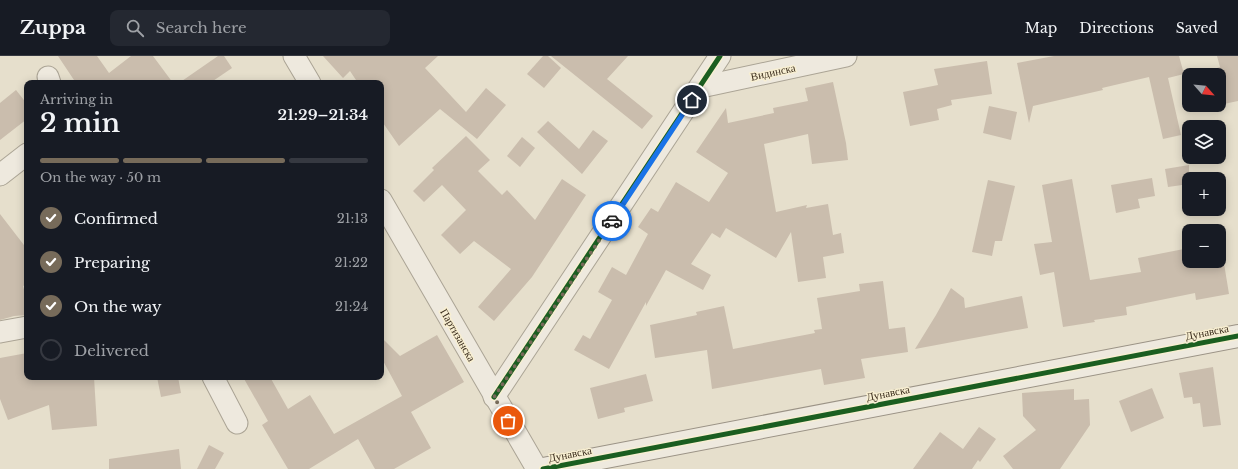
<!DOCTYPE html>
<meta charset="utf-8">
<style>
body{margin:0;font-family:"Libre Baskerville",serif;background:#242831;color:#f1f3f6;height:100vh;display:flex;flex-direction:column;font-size:15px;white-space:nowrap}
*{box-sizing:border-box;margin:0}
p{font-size:13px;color:#9ea1a6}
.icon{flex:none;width:22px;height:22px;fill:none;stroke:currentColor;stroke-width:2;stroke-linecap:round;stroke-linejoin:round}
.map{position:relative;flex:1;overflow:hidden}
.sheet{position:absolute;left:24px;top:24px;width:360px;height:300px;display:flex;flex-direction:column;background:#171b24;border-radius:8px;box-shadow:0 2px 10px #0003}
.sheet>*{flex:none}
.needle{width:26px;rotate:117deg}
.fabs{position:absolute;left:1182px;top:12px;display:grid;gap:8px}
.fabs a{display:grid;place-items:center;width:44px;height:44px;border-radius:8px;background:#171b24;box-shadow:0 2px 10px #0003;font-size:20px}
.pin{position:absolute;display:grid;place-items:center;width:34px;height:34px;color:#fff;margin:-17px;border:2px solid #fff;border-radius:50%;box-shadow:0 1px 4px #0007}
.courier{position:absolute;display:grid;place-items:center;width:40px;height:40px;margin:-20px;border:3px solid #1a73e8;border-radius:50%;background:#fff;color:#222;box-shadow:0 1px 5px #0007}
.head em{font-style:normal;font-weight:600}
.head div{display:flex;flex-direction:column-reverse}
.head{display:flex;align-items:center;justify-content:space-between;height:68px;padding:0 16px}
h1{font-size:26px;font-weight:600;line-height:30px}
.bar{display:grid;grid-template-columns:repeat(4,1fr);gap:6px 4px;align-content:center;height:48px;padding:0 16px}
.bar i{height:5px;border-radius:3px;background:#363941}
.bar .selected{background:#776b5a}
.bar p{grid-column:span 4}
ol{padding:0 16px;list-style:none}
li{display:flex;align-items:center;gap:12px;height:44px}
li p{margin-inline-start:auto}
li .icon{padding:4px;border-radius:50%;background:#776b5a;color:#fff;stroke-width:4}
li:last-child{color:#9ea1a6}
li i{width:22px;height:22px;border:2px solid #363941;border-radius:50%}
header{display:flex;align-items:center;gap:24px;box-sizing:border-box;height:56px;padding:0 20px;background:#171b24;border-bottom:1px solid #363941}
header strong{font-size:19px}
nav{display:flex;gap:22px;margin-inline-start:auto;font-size:14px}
.search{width:280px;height:36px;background:#242831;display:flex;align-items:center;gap:10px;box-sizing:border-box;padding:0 14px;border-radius:8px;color:#9ea1a6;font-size:15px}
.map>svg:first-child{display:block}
.building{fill:#cabdad}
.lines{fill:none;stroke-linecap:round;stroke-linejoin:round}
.street-casing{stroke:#aba495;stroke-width:23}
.secondary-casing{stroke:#9b9386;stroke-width:24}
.street{stroke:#eee9de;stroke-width:21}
.secondary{stroke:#eee9de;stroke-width:22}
.cycleway-casing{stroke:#f8efd2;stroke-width:8}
.cycleway{stroke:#1b5e20;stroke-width:5}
.done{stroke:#776b5a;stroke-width:4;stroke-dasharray:0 7.2}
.route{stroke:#1a73e8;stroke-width:5}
.labels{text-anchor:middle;stroke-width:3;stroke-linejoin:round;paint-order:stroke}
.street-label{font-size:11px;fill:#3b2d1d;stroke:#f8efd2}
</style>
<header>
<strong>Zuppa</strong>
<div class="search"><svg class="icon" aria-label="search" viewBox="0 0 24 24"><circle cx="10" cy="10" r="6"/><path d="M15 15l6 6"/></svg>Search here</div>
<nav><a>Map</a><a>Directions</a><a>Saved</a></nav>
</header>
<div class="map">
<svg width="1238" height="413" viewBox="0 0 1238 413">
<rect width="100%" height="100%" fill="#e6dfcc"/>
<!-- building -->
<g class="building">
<polygon points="58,0 97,0 109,17 131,0 153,0 173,27 76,27"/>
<polygon points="218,0 224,0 232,12 210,27 179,27"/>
<polygon points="323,0 438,0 425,12 466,56 486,32 506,49 477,83 440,53 399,90 381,64 381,27 358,27 350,15 343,22"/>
<polygon points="543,0 548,0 561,12 544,32 527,18"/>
<polygon points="551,0 628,0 607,23 653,60 642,73"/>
<polygon points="1054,0 1179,0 1184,18 1168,22 1181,79 1163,83 1149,21 1102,32 1103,34 1033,50 1029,67 1017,7"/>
<polygon points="1217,0 1238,0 1238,45 1219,49 1219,19 1217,12 1220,11"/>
<polygon points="987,5 992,38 951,44 952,49 937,53 939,64 910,70 903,36 938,29 934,13"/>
<polygon points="833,26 846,87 848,104 812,108 808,78 764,88 776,156 807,149 806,152 828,148 833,179 841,177 844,197 823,201 826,222 798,226 791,176 776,202 726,172 720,182 712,177 691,208 711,219 703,234 666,214 646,250 646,246 609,313 574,294 583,279 590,283 612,244 598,236 612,211 626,219 648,178 638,171 651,152 658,156 676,126 709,146 728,117 696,96 726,52 728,67 774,57 773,52 808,45 805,32"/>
<polygon points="16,34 27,48 27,63 0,84 0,47"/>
<polygon points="989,50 1017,56 1011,84 983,77"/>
<polygon points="548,65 579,93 593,74 608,85 582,118 537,76"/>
<polygon points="466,80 490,104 478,115 502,139 507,134 535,164 562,123 586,139 532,221 494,265 478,251 511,213 474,185 460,198 441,179 466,154 442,129 424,146 413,135 434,114 432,112"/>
<polygon points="522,81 535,92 520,111 507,100"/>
<polygon points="1189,109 1189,128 1168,131 1165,113"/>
<polygon points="1152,122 1155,140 1138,143 1140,152 1116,157 1111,129"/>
<polygon points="1072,123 1090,224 1141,216 1138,202 1189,192 1189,205 1219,205 1219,189 1221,189 1229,238 1196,244 1195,237 1126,251 1127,259 1094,264 1095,266 1063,271 1054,216 1040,219 1034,188 1052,186 1042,129"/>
<polygon points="988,124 1015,130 1002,185 995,185 992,200 972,196"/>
<polygon points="0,158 27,193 27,228 23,230 27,244 27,259 14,260 0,264"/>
<polygon points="883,225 889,273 905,271 908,296 861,303 865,322 824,329 821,313 712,333 707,294 655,302 650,269 697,259 696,256 724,250 733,293 815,277 814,274 822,273 817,242 860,235 859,228"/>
<polygon points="951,232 964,242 965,252 1022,240 1028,272 915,293 936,259"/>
<polygon points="437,279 464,326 411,356 431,392 394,413 375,413 358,383 309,413 288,413 262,369 268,365 243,321 270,321 288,353 310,339 334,378 402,340 381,301 381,281 400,300"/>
<polygon points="27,297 27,321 94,321 97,370 52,374 49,349 8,364 0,343 0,302"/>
<polygon points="1213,311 1221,369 1203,371 1200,347 1193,348 1192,341 1184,342 1179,317"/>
<polygon points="646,318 653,345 624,352 625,356 598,363 590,332"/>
<polygon points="157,321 178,321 181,337 161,341"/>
<polygon points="1152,332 1164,362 1131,376 1119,345"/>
<polygon points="1074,333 1074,344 1089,343 1090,369 1060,413 1013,413 1003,400 1036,374 1023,360 1022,337"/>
<polygon points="979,371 996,383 980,406 978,404 972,413 913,413 940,376 963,393"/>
<polygon points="209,389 224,397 215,413 197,413"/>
<polygon points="179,393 181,413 109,413 109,403"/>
</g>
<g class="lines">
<!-- street casing -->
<g class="street-casing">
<g id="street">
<polyline points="294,0 310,27"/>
<polyline points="48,21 50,27"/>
<polyline points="701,31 846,0"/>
<polyline points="0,119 27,98"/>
<polyline points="381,144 537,413"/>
<polyline points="0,276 27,271"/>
<polyline points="213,321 237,367"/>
<polyline points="494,341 720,0"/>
</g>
</g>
<!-- secondary casing -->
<g class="secondary-casing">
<polyline id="secondary" points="543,413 1238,280"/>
</g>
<!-- street -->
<use href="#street" class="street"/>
<!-- secondary -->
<use href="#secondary" class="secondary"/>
<!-- cycleway casing -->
<g class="cycleway-casing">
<g id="cycleway">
<polyline points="494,341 720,0"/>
<polyline points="543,413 1238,280"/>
</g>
</g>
<!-- cycleway -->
<use href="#cycleway" class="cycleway"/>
</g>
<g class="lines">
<!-- done -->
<polyline class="done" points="508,365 494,341 612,165"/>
<!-- route -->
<polyline class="route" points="612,165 692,44"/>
</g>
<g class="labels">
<!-- street labels -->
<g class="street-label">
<text transform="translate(773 16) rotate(-12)" y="4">Видинска</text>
<text transform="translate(1207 276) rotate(-11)" y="4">Дунавска</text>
<text transform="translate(458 279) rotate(60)" y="4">Партизанска</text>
<text transform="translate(888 337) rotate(-11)" y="4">Дунавска</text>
<text transform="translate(570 398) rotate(-11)" y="4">Дунавска</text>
</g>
</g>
</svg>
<div class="fabs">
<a><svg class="needle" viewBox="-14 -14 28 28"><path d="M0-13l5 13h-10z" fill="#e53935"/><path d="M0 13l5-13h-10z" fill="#9ea1a6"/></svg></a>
<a><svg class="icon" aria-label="layers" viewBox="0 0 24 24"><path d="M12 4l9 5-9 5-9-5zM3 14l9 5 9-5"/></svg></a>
<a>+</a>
<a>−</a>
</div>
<div class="pin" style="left:508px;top:365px;background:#ea580c"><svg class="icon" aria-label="bag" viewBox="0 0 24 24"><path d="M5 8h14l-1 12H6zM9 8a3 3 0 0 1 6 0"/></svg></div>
<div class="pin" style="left:692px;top:44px;background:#1f2937"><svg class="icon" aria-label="home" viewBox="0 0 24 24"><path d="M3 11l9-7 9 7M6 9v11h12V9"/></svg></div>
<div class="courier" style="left:612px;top:165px"><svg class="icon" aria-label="car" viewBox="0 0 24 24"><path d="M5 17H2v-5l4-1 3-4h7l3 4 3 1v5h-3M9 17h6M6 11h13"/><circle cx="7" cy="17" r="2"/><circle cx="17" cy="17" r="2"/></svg></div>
<section class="sheet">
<div class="head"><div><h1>2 min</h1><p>Arriving in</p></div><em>21:29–21:34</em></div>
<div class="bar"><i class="selected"></i><i class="selected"></i><i class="selected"></i><i></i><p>On the way · 50 m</p></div>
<ol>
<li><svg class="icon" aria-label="check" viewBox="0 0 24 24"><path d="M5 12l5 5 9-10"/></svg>Confirmed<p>21:13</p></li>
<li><svg class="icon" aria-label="check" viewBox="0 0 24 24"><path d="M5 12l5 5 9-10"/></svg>Preparing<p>21:22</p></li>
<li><svg class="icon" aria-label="check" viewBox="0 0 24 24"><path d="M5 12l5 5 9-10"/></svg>On the way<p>21:24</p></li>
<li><i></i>Delivered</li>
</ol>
</section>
</div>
